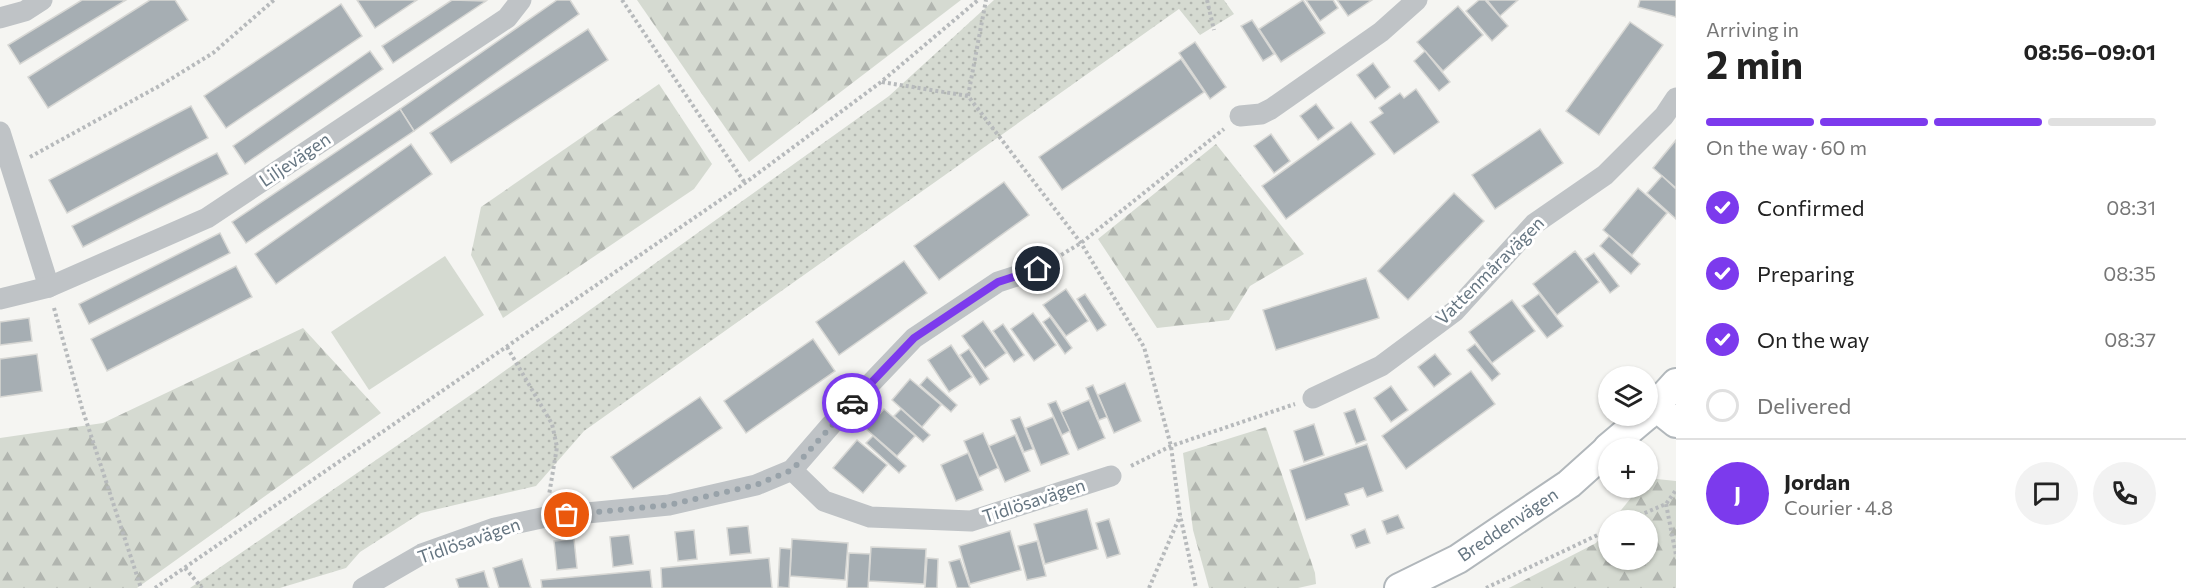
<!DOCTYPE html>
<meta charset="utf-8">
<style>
body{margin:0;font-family:Commissioner,sans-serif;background:#f2f2f2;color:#222;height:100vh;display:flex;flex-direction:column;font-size:22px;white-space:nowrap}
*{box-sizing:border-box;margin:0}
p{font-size:20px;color:#767676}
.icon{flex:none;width:33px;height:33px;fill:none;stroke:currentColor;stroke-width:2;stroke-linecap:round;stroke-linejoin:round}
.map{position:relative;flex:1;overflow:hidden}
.panel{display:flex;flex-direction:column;background:#fff;width:510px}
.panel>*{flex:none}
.tools{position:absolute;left:1598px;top:366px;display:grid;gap:12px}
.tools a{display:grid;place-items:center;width:60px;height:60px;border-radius:50%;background:#fff;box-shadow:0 2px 4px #0004;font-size:30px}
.pin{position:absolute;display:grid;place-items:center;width:51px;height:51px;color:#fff;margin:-26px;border:3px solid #fff;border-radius:50%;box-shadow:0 2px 6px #0007}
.courier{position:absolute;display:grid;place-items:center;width:60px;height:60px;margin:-30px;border:4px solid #7c3aed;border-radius:50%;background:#fff;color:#222;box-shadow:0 2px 8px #0007}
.overview em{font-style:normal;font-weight:700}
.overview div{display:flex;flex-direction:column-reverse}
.overview{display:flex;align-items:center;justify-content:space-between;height:102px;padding:0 30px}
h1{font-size:39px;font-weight:700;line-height:45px}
.bar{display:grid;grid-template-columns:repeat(4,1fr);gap:9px 6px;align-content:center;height:72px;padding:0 30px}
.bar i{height:8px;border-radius:4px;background:#e0e0e0}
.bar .active{background:#7c3aed}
.bar p{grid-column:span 4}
.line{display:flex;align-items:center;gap:15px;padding:0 30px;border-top:2px solid #e0e0e0}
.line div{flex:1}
.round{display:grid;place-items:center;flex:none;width:63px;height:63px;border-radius:32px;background:#f2f2f2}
ol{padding:0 30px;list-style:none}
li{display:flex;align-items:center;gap:18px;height:66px}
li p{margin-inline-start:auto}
li .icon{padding:6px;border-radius:50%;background:#7c3aed;color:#fff;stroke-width:4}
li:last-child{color:#767676}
li i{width:33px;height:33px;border:3px solid #e0e0e0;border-radius:50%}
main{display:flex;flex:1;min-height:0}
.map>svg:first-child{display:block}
.grass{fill:url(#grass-dots)}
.forest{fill:url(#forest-firs)}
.garden{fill:#d5dad1}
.building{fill:#a6aeb3;stroke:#d7d7d4;stroke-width:1.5}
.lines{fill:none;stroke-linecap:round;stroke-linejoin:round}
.secondary-casing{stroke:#b1b7bb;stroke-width:32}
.path{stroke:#b7babc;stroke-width:4;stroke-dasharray:3 3;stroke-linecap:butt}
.street{stroke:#bfc3c6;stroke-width:21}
.secondary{stroke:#fff;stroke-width:28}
.done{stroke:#98a2a9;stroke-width:6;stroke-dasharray:0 10.8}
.route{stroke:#7c3aed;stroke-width:8}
.labels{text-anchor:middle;stroke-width:6;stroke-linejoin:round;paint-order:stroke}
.street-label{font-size:18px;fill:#667682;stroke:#fff}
</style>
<main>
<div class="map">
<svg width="1676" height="588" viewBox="0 0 1676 588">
<defs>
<pattern id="grass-dots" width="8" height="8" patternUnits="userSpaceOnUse" patternTransform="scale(1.5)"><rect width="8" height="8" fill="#d5dad1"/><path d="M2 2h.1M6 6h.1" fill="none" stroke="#b1b5af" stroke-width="1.8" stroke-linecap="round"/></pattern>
<pattern id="forest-firs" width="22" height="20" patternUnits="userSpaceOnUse" patternTransform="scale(1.5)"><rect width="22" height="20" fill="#d5dad1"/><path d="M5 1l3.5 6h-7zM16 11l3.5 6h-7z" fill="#b1b5af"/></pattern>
</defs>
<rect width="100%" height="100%" fill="#f5f5f2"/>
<!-- grass -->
<polygon class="grass" points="994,0 1224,0 1234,14 1200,35 1179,9 584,431 536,486 421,513 360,552 346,568 280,588 190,588 485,385 889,96"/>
<!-- forest -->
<g class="forest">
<polygon points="637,0 961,0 749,162"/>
<polygon points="659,84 712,164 694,189 503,318 471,255 481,207"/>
<polygon points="1216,144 1304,254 1250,286 1229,320 1157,328 1098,239"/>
<polygon points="303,328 381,413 137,588 0,588 0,438 103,423"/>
<polygon points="1266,427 1315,573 1316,584 1298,588 1209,588 1193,530 1183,453"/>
<polygon points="1647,478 1676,481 1676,588 1509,588 1596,543 1608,528 1608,560 1647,560 1647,520 1613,520 1639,488 1647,488"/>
</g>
<!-- garden -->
<polygon class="garden" points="445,256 484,315 369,390 331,332"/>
<!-- building -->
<g class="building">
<polygon points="82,0 126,0 20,64 8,45"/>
<polygon points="150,0 175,0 188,20 48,108 28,77"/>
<polygon points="357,0 417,0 375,28"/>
<polygon points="452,0 486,1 393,63 382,46"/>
<polygon points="557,0 570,0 579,14 414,131 400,109"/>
<polygon points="1303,0 1325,33 1281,62 1259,29"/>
<polygon points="1306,0 1333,0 1338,8 1320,21"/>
<polygon points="1337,0 1372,0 1348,16"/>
<polygon points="1479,0 1485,0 1508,26 1492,41 1466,11"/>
<polygon points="1487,0 1518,0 1500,16"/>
<polygon points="1640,0 1676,0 1676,17 1638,7"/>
<polygon points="341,4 362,36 226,128 204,96"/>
<polygon points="1458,6 1483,35 1443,71 1417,42"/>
<polygon points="1252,20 1274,54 1263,61 1241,26"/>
<polygon points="1630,22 1663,45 1599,135 1566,111"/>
<polygon points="588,29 608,60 451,163 430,133"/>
<polygon points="1195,42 1226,87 1210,99 1179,53"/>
<polygon points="370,51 383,69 245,164 233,146"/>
<polygon points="1425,51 1450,82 1439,91 1414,61"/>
<polygon points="1181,59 1204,92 1062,190 1039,157"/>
<polygon points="1373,63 1390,87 1375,99 1357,75"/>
<polygon points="1416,89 1439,122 1394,154 1370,122 1383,113 1379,108 1400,93 1404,98"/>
<polygon points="1316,104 1334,128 1318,140 1300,116"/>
<polygon points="191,106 208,138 67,213 49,180"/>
<polygon points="400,109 414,131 246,243 232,222"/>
<polygon points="1351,122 1375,154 1286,219 1262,186"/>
<polygon points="1540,129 1563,163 1495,209 1472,175"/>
<polygon points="1271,134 1290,161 1274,173 1254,146"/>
<polygon points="1676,140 1676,188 1653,168"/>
<polygon points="411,144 432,174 276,284 255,254"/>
<polygon points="217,153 228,174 83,247 72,226"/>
<polygon points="1662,176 1676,189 1676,219 1647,193"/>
<polygon points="1004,182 1029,215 939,280 914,246"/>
<polygon points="1638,188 1667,213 1632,255 1603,230"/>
<polygon points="1454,193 1484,221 1408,300 1378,271"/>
<polygon points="220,233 230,253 89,324 79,304"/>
<polygon points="1609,236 1640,264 1631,274 1600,246"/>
<polygon points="1575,251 1599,282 1557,315 1533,284"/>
<polygon points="1594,253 1619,286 1610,293 1585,259"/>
<polygon points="904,261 927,293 839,355 816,322"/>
<polygon points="236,266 252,297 107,371 91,339"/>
<polygon points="1366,278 1379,318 1276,350 1263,310"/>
<polygon points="1066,289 1088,321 1066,336 1043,305"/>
<polygon points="1085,294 1106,325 1097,331 1077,299"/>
<polygon points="1539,294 1563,326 1547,338 1522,306"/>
<polygon points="1512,300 1535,331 1492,363 1469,332"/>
<polygon points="1033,313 1056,345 1034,361 1011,329"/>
<polygon points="1050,317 1072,348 1065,354 1043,322"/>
<polygon points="29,318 32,341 0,345 0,322"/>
<polygon points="983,321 1006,353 985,368 962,336"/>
<polygon points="1003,324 1024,355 1014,362 993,331"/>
<polygon points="813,339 835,371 746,433 724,401"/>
<polygon points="1475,344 1500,374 1492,381 1467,350"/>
<polygon points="951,345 972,377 949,392 928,360"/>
<polygon points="969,349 989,379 980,385 960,355"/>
<polygon points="37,354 42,391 0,397 0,359"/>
<polygon points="1435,354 1451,374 1434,387 1418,367"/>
<polygon points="1471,371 1495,404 1406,469 1382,436"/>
<polygon points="927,377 957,405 951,412 920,385"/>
<polygon points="910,379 941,405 922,427 892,400"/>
<polygon points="1125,383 1141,421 1114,433 1098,395"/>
<polygon points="1093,385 1107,417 1099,420 1086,388"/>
<polygon points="1391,386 1408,410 1391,422 1374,398"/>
<polygon points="700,397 722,428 633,489 611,457"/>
<polygon points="1089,400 1105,438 1078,450 1061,412"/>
<polygon points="1056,401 1070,431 1062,435 1048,404"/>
<polygon points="884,409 915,436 897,456 866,429"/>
<polygon points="901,409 930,435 923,442 894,416"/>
<polygon points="1355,409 1366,440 1356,444 1344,413"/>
<polygon points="1020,417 1033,449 1024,452 1011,420"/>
<polygon points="1053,417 1069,454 1041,465 1026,428"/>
<polygon points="1314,424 1324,455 1304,462 1294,431"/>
<polygon points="983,433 998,468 979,477 964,441"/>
<polygon points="1015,435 1030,471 1005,482 989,446"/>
<polygon points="873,436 906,466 899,473 866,443"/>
<polygon points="857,440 887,465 863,493 833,468"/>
<polygon points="1367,444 1383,491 1367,497 1363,488 1345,494 1349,505 1306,520 1290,470"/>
<polygon points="968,453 983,490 956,501 941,465"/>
<polygon points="1087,509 1098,549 1045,564 1034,524"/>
<polygon points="1398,515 1404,528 1387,534 1382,521"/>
<polygon points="1109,519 1120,554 1107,558 1096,523"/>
<polygon points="748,526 751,553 730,555 727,528"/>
<polygon points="1365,529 1370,543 1356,548 1351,535"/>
<polygon points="694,530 697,559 678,561 675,532"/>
<polygon points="1010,531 1021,570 970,584 959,546"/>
<polygon points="629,535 633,564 613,567 610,537"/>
<polygon points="574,539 577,568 557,570 554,541"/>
<polygon points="792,539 848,543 845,580 790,576"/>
<polygon points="1037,541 1046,576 1027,580 1018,546"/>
<polygon points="871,547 926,549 924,584 869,581"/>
<polygon points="780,548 791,549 789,588 778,587"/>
<polygon points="849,553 870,554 868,588 847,588"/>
<polygon points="769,558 772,588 662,588 661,568"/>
<polygon points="927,558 938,559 937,588 925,588"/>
<polygon points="522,559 531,588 499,588 493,568"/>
<polygon points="960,559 970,588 957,588 949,562"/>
<polygon points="650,570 652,588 542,588 541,580"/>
<polygon points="484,571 489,588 459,588 456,579"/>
</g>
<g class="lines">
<!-- secondary casing -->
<g class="secondary-casing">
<g id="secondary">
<polyline points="1656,407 1676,423"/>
<polyline points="1647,415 1676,383"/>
<polyline points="1608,448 1646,416"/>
<polyline points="1399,588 1458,559 1569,484 1608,449"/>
</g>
</g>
<!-- path -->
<g class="path">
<polyline points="622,0 745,183"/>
<polyline points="1207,0 1214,30"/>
<polyline points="882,82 968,96 1081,243 1144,347 1171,446 1180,515 1196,588"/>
<polyline points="968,96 986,0"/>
<polyline points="30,157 161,85 213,53 274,0"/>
<polyline points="1056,258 1081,243 1224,129"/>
<polyline points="54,308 82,408 141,588"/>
<polyline points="507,347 552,424 557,447 549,495"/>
<polyline points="1131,466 1171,446 1295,404"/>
<polyline points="1666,504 1676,555"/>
<polyline points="1628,520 1666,504 1676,490"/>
<polyline points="185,568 202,588"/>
<polyline points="155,588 745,183 881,82 978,0"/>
<polyline points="1149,588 1180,516"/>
<polyline points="1486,588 1608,530"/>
</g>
<!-- street -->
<g class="street">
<polyline points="0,18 25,11 42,0"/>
<polyline points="1240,116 1261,114 1271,109 1381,32 1417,0"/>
<polyline points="0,132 49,287"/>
<polyline points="0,299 49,287 207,218 507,18 521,0"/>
<polyline points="1313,398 1381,366 1455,311 1534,224 1605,175 1664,116 1676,98"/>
<polyline points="792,470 824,501 870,517 971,521 1111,476"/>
<polyline points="363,588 422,554 495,528 546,517 669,505 756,485 792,470 831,425 914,338 998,282 1038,269"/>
</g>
<!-- secondary -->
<use href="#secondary" class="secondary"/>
</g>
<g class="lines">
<!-- done -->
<polyline class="done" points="567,515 669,505 756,485 792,470 852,403"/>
<!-- route -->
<polyline class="route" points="852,403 914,338 998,282 1038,269"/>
</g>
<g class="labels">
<!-- street labels -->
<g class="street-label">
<text transform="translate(295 160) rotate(-34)" y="6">Liljevägen</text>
<text transform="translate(1490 271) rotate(-45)" y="6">Vattenmåravägen</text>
<text transform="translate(1034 501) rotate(-18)" y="6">Tidlösavägen</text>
<text transform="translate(1508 525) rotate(-34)" y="6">Breddenvägen</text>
<text transform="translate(469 541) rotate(-19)" y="6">Tidlösavägen</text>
</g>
</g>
</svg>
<div class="tools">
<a><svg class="icon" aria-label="layers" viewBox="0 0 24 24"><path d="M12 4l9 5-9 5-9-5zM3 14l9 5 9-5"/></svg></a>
<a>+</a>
<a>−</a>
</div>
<div class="pin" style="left:567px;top:515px;background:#ea580c"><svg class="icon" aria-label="bag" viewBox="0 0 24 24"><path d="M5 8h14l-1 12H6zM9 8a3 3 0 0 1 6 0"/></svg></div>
<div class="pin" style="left:1038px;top:269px;background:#1f2937"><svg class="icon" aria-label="home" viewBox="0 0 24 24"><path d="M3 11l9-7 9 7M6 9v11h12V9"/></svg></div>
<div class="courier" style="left:852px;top:403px"><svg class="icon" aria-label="car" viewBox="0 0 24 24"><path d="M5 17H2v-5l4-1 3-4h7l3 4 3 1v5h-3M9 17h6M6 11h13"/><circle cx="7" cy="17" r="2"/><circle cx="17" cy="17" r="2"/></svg></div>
</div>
<section class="panel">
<div class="overview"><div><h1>2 min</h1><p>Arriving in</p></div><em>08:56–09:01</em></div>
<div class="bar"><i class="active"></i><i class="active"></i><i class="active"></i><i></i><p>On the way · 60 m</p></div>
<ol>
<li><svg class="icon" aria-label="check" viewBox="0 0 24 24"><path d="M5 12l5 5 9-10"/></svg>Confirmed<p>08:31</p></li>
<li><svg class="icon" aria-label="check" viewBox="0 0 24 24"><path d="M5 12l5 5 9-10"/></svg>Preparing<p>08:35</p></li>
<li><svg class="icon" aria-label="check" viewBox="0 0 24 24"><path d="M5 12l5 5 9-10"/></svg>On the way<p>08:37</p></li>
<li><i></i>Delivered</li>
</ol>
<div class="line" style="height:108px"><b class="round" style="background:#7c3aed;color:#fff">J</b><div><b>Jordan</b><p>Courier · 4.8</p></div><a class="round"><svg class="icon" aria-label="chat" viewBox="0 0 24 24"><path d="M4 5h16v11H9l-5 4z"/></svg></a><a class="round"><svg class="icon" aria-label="phone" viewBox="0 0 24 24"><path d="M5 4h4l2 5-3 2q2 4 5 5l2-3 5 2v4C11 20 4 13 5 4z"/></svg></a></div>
</section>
</main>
